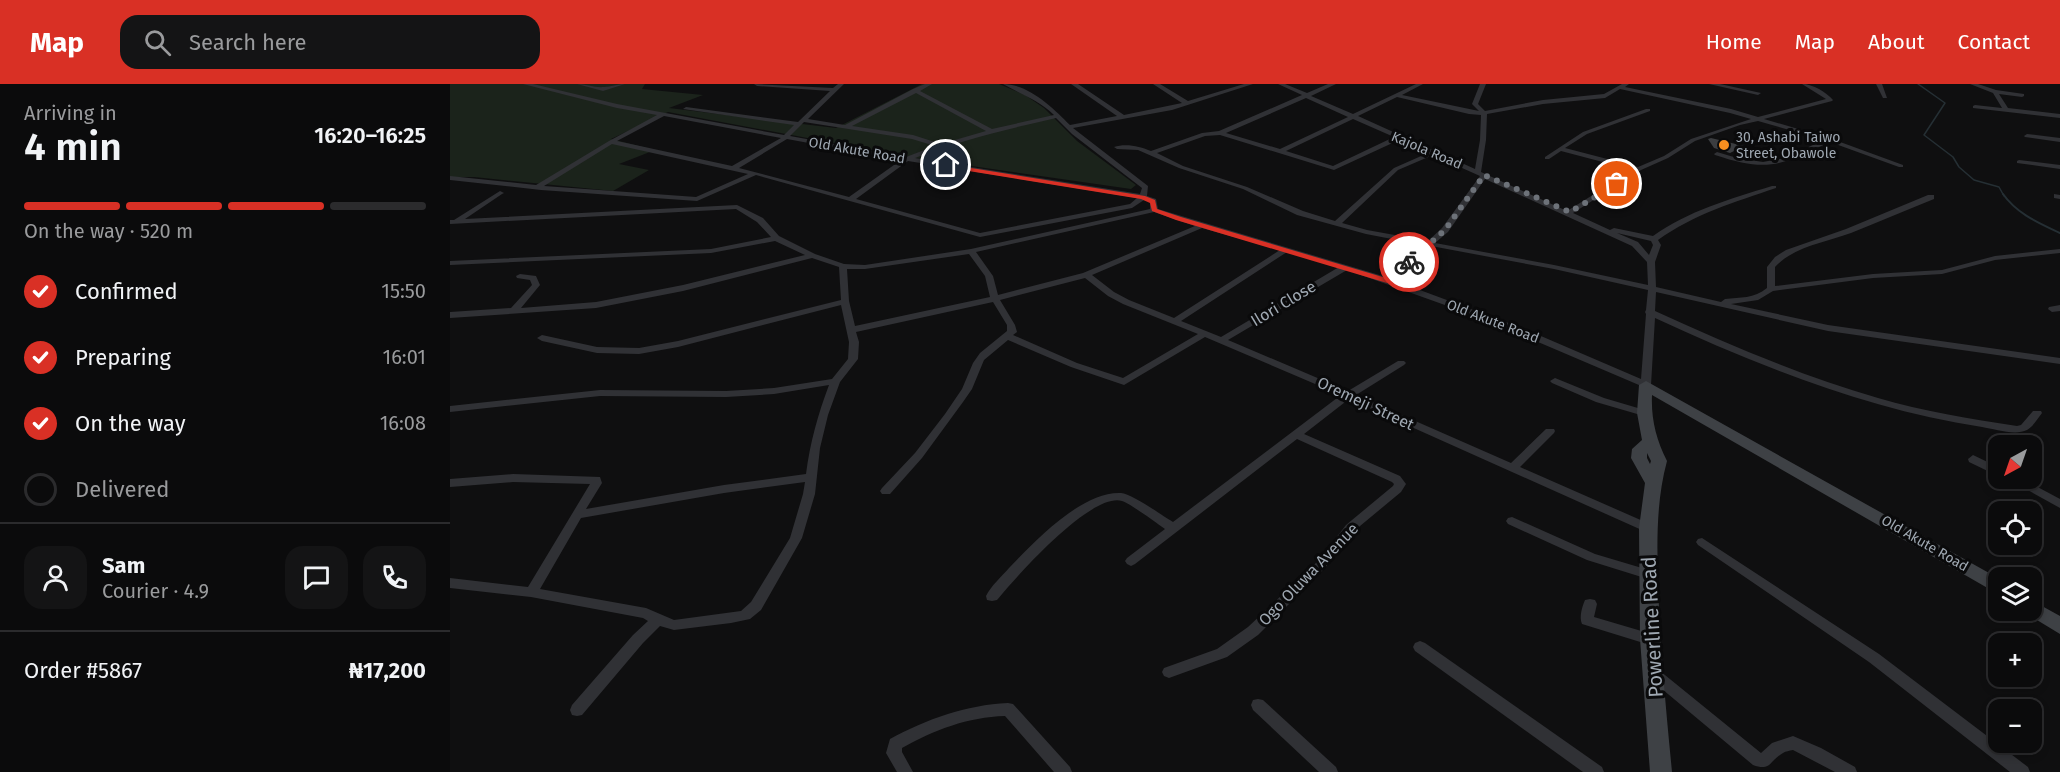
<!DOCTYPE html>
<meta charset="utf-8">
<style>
body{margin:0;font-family:"Fira Sans",sans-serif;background:#141415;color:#f1f3f6;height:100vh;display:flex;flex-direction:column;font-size:22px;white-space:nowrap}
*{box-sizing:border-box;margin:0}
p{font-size:20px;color:#9a9b9d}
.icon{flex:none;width:33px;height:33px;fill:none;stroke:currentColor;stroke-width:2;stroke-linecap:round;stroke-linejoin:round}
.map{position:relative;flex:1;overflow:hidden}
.panel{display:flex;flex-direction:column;background:#0b0b0c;width:450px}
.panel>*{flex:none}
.needle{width:39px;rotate:220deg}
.tools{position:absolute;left:1538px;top:351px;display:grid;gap:12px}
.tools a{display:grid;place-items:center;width:54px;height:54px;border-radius:12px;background:#0b0b0c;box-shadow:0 3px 9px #0003,0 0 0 2px #2b2b2d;font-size:30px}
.pin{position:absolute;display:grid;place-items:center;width:51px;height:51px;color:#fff;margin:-26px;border:3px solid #fff;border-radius:50%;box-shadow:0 2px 6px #0007}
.courier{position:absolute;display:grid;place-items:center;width:60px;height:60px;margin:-30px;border:4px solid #d93025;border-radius:50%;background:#fff;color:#222;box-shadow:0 2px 8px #0007}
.head em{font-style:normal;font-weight:600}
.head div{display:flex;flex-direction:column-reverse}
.head{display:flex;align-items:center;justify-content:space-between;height:102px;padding:0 24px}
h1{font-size:39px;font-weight:600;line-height:45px}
.bar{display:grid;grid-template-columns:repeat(4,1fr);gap:9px 6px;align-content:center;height:72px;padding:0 24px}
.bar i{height:8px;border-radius:4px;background:#2b2b2d}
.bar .active{background:#d93025}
.bar p{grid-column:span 4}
.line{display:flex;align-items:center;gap:15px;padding:0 24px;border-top:2px solid #2b2b2d}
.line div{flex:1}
.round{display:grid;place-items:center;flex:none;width:63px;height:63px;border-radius:18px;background:#141415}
ol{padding:0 24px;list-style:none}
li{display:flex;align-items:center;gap:18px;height:66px}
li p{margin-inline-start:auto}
li .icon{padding:6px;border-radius:50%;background:#d93025;color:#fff;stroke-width:4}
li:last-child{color:#9a9b9d}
li i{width:33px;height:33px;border:3px solid #2b2b2d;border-radius:50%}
header{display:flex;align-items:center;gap:36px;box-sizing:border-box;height:84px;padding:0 30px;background:#d93025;color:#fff}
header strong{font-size:28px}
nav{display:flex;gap:33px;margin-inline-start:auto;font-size:21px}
.search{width:420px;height:54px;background:#141415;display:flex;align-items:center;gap:15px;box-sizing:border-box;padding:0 21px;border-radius:18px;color:#9a9b9d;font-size:22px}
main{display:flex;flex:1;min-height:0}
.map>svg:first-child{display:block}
.green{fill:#1b231b}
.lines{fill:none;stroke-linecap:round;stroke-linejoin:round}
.stream-far1{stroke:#252f34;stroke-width:1.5}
.stream{stroke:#252f34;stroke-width:2}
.building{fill:#3b3d40}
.street{fill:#303135;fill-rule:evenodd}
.secondary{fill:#3e4145;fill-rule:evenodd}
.route{fill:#d93025}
.done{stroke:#6d7279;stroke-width:6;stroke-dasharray:0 10.8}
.poi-dot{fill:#f88f1f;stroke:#0a0a0b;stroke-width:2}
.labels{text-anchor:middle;stroke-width:6;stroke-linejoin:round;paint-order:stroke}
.far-poi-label{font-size:14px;fill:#9fa8b2;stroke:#0a0a0b;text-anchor:start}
.far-street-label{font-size:14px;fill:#9fa8b2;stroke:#0a0a0b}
.street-label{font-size:16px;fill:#9fa8b2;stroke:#0a0a0b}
.near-street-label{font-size:20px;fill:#9fa8b2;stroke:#0a0a0b}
</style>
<header>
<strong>Map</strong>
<div class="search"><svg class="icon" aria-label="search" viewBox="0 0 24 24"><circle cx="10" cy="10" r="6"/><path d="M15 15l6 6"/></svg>Search here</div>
<nav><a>Home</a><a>Map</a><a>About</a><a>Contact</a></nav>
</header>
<main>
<section class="panel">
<div class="head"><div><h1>4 min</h1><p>Arriving in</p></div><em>16:20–16:25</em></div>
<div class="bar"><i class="active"></i><i class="active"></i><i class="active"></i><i></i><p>On the way · 520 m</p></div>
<ol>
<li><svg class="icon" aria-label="check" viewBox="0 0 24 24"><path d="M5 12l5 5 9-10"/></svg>Confirmed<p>15:50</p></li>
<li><svg class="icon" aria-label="check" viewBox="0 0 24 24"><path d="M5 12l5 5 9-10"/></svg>Preparing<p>16:01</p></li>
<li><svg class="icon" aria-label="check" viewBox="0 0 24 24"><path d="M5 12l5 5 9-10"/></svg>On the way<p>16:08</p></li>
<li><i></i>Delivered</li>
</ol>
<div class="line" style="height:108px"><a class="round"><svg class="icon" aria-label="person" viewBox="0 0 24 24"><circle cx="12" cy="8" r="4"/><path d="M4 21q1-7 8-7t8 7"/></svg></a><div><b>Sam</b><p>Courier · 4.9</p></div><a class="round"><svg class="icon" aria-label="chat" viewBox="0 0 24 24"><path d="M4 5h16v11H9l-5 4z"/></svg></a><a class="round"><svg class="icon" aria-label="phone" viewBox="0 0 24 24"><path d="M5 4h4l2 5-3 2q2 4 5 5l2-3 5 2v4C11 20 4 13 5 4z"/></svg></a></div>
<div class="line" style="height:78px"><div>Order #5867</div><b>₦17,200</b></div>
</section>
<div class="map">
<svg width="1610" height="688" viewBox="0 0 1610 688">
<rect width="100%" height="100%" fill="#0f0f10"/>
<!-- green -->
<polygon class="green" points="0,0 195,0 192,5 253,11 219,24 386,44 472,0 549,0 575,11 594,24 627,57 686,101 681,105 459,73 218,28 161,55 205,66 169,80 199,86 163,107 24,93 0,93"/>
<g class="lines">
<!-- stream-far1 -->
<polyline class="stream-far1" points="1468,0 1495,19 1474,51 1503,73 1509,83 1524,96 1549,103 1554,112"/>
<!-- stream -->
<path class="stream" d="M1553,110c14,20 36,29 57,39"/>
</g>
<!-- building -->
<polygon class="building" points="1261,54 1294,62 1280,69 1264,64 1258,55"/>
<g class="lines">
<!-- street -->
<g class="street">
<path d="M73,0h10l84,20 167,31 10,-10 -111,-16 3,-2 112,15 32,-31 -73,-5 -3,-2 79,4 5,-4h6l-36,35 37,6 68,-36 12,-5h7l-12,7 72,38 62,-14c-15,-15 -34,-21 -51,-31 26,0 50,24 67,41l47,-9 -46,-32h7l46,31 58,-12 -29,-19h7l28,17 56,-17h9l-81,26 -99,18 75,58 -1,10 9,3 2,10 228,68 37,-32 -57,-11 -69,-19 -54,-26 -64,-21 -41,-18 -21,-1 -3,-2c11,-4 26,-1 37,4l51,-18 17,-2 83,-36 -24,-11h7l22,9 21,-9h8l-25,12 42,18 63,-30h7l-21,11 77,16 -7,-7 8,-20h6l-8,20 7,7 58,-11 61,-6 18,-10h7l-4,3 106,22 27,8 68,-18 -24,-15c11,0 24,8 31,16l-1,1 -68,18 68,20 71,26v2h-4l-69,-25c-49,23 -61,31 -115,13l-1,-1 3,-2 20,6 26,4 21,-4 40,-18 -66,-19 -18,4 -45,16 -27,17 -27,12 -68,43 37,17 4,-2 39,8c35,-25 77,-37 119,-50h4v2c-41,14 -82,26 -118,52l3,5 -6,17 1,25 65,15 4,-3c15,-2 29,0 42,-11v-21l8,-10 11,-7 60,-21 82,-34h6v4c-28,11 -55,23 -83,34 -25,9 -58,14 -76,34v19l98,-12 69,-4 53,-14 65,-7v4l-65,7 -53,14 -69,4 -100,13 -15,9 -27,4 97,21 232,33v6l-232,-33 -172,-39 -1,19c73,33 146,65 223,87 45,13 92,21 139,28l4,-1 12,-14h8l1,2c-4,5 -9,14 -15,17 -12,6 -32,-1 -45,-3 -114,-17 -223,-61 -327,-109l-4,67 -5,3 -162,-69 -137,-49 -119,70 120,51 50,-30h6l2,2 -2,2 -48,30 155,68 35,-34h8l1,2 -1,2 -34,34 132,58 2,3 -2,3h-8l-295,-132 -45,35 96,42 6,8 -5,8 -47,39 -29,37 -67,67 -31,22 -58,21 -5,-2 -2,-4 2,-4 53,-19 31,-22 69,-65 29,-37 47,-39 1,-2 -2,-2 -95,-43 -162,125 -4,2 -4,-2 -2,-3 2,-3 38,-29c-10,-7 -34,-25 -43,-28 -31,-9 -106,76 -125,99l-5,1 -5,-1 -1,-4c5,-10 15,-19 23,-28 26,-27 73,-77 112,-75 11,1 42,23 52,29l168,-127 -136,-58 -81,48 -53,-18 -63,-27 -24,20 -12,29 -9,13 -41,56 -32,36h-8l-2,-3 2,-3 33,-35 30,-39 17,-25 11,-26 7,-10 27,-22v-6l-14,-23 -137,30 3,10 -1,17 -18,23 -12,33 -8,33 -5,46 -13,44 -41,72 -11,9 -19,4 -57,7 -14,-4 -17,17 -61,72 -5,1 -5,-1 -2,-5 2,-5 61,-70 15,-14 -5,-3 -112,-21 -81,-9v-10l78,9 62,-103 -77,-2 -63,5v-8l63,-5 87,3 2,6 -16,26 138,-24 82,-11c4,-31 12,-60 23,-89l-55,9 -48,3 -126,-1 -150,16v-6l150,-16 126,1 48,-3 58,-9 16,-20 1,-17 -8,-37 -163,42 -39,7 -42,-1 -55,-12 -5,-3 5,-3 55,12 42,1 39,-7 163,-41 -2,-33 -27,-9 -129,33 -87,17 -146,10v-6l61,-4 21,-23 -2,-5 -13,-2 -1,-2 4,-2 16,2 4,9 -19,23 75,-6 87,-17 122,-30 -30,-14 -64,12 -261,12v-4l261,-12 60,-12 -14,-15 -21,-13 -286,15v-4h4l46,-29 4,2 -2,1 -37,25 272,-14 26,13 16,18 36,18 29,10 21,1 106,-16 179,-40v-7l-6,-2 -12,8 -152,29 -224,-62 -59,26 -156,-11 -91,-10v-4l86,9 73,-44 48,-26 -40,-7zM1170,5l110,24 21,6 -60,20 -27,17 -26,11 -73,-19 22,-14 63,-23v-2h-4l-63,23 -38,25v2h4l12,-8 72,19 -66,41 -86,-39 5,-32 1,-26 56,-10 62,-6zM466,9l70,38 -45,13 -28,-9 -61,-9zM947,13l72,17 12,1 -1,25 -5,29 -117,-53zM856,14l42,19 -68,32 -54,-16zM214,32l117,22 -49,28 -115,-25zM606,34l16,16 70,54 -2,6 -225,-36c46,-18 93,-29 141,-40zM903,35l41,18 -61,29 -47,-15zM354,38l108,17 23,7 -29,11 -116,-21zM770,51l114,35 65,-30 29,13 -34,15 -59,53 -32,-10 -56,-24 -64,-21 -26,-13 48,-17zM337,55l114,21 -52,37 -110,-29zM162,60l136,30 -52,23 -152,-11zM983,71l47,21 -38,52 -14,13 -61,-11 -25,-7 56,-53zM458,77l229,37 -7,6 -150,29 -124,-34zM1035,95l147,67 15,16 1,23 -94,-20 -119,-22 13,-11zM704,128l41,14 -112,47 -85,22 -5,-19 -17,-24zM752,144l78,22 -106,68 -45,-18 -15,-8 -22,-17zM1167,149l34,8 2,4 -4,10 -11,-13zM981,162l123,23 94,21 -2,20 -1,2 1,2 -5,65 -119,-51 -129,-48zM837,168l52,15 -118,70 -40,-16zM519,170l16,22 5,21 -135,29 -6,-25 -2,-32h18zM635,194l23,18 15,8 75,30 -75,44 -46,-15 -64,-28 4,-3 -2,-7 -15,-25zM355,398l-2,12 -13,44 -39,64 -10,9 -67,9 -28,-12 -106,-19 41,-71 143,-25z"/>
<path d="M127,0c9,0 18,4 27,3 7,0 13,-3 21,-3l-22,7z"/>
<polygon points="1259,0 1270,0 1311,9 1308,11"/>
<polygon points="1426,0 1432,0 1437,14 1433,14"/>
<polygon points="1520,0 1528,0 1546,6 1574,10 1574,12 1572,13 1549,10 1558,24 1610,30 1610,34 1523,24 1523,22 1525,21 1552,24 1543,9"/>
<polygon points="1577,50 1610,54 1610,58 1575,53 1574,52"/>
<polygon points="1569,76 1610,81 1610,85 1567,79 1567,77"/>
<polygon points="1604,110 1610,111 1610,115 1604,114"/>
<polygon points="1610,221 1610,227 1602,228 1598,225 1599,223"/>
<polygon points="1105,294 1154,314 1198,327 1199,329 1194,332 1146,318 1102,299 1100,297"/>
<polygon points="1523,371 1548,383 1548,392 1519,378 1518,375"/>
<polygon points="1556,394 1571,394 1610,415 1610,424"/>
<polygon points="1062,433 1145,470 1202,487 1204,490 1202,493 1198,495 1137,476 1058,440 1056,437 1058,434"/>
<polygon points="1252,454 1429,570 1578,683 1580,688 1560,688 1419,578 1248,461 1246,458 1248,455"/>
<path d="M1140,515l5,1 2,4 -3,13 61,18 2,4 -2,4 -5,2 -68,-21c-3,-7 0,-17 3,-24z"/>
<polygon points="970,557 975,559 1152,683 1154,688 1133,688 965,567 963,563 965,559"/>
<path d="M1205,585l5,2 101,82 11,-10 21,-7 28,12 34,19 2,5h-22l-42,-22c-4,1 -7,1 -10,3 -13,7 -12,19 -30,12l-103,-86 -2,-4 2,-4z"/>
<polygon points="808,615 813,616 886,683 888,688 869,688 803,626 801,621 803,616"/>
<path d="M558,619l5,1 57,63 2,5h-18l-49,-56c-37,1 -71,14 -103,32v4l11,20h-16l-11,-19 4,-14c37,-20 76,-34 118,-36z"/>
</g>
<!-- secondary -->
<g class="secondary">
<path d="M1196,297l352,197v16l-346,-199c-1,24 4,44 15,66 -11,41 -10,81 -9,123 2,63 8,125 14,188h-22l-10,-133 -1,-111 6,-45 -14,-25 1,-9 10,-9 -5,-27 2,-28zM1197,369l4,8 -1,3 -3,-6z"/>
<polygon points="1581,516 1610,532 1610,550 1574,528 1573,526 1581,526"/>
</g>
</g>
<!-- route -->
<polygon class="route" points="496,80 695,112 705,116 707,125 731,133 936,194 956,177 963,178 937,199 726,136 702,127 700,119 691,115 494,83"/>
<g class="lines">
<!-- done -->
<polyline class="done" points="959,178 995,146 1034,91 1120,128 1167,100"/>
</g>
<!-- markers -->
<circle class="poi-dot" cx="1274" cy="61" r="6"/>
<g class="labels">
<!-- far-poi labels -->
<g class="far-poi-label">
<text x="1286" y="58">30, Ashabi Taiwo<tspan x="1286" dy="16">Street, Obawole</tspan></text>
</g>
<!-- far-street labels -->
<g class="far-street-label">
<text transform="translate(407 66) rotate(10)" y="5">Old Akute Road</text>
<text transform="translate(977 66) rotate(23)" y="5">Kajola Road</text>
<text transform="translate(1043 237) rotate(21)" y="5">Old Akute Road</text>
<text transform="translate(1475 459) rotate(30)" y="5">Old Akute Road</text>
</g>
<!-- street labels -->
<g class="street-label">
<text transform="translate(833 219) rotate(-31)" y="6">Ilori Close</text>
<text transform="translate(916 319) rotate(25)" y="6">Oremeji Street</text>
<text transform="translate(858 490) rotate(-46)" y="6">Ogo Oluwa Avenue</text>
</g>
<!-- near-street labels -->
<g class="near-street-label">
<text transform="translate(1202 543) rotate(-93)" y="7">Powerline Road</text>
</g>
</g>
</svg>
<div class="tools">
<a><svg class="needle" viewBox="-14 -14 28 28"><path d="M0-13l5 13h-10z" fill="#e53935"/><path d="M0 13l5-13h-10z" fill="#9a9b9d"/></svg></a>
<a><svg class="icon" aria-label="locate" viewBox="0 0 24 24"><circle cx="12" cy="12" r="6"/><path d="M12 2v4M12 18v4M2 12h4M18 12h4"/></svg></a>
<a><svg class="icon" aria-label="layers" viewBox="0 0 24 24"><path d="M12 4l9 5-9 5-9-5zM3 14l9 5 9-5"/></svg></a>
<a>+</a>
<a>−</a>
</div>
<div class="pin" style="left:1167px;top:100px;background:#ea580c"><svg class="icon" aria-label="bag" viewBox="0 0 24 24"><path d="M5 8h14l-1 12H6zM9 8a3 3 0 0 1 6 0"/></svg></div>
<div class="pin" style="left:496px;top:81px;background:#1f2937"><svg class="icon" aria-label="home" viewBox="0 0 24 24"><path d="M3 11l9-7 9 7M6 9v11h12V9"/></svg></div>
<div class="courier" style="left:959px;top:178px"><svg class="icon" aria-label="bike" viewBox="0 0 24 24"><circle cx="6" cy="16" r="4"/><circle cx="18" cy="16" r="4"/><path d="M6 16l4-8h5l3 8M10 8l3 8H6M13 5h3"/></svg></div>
</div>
</main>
